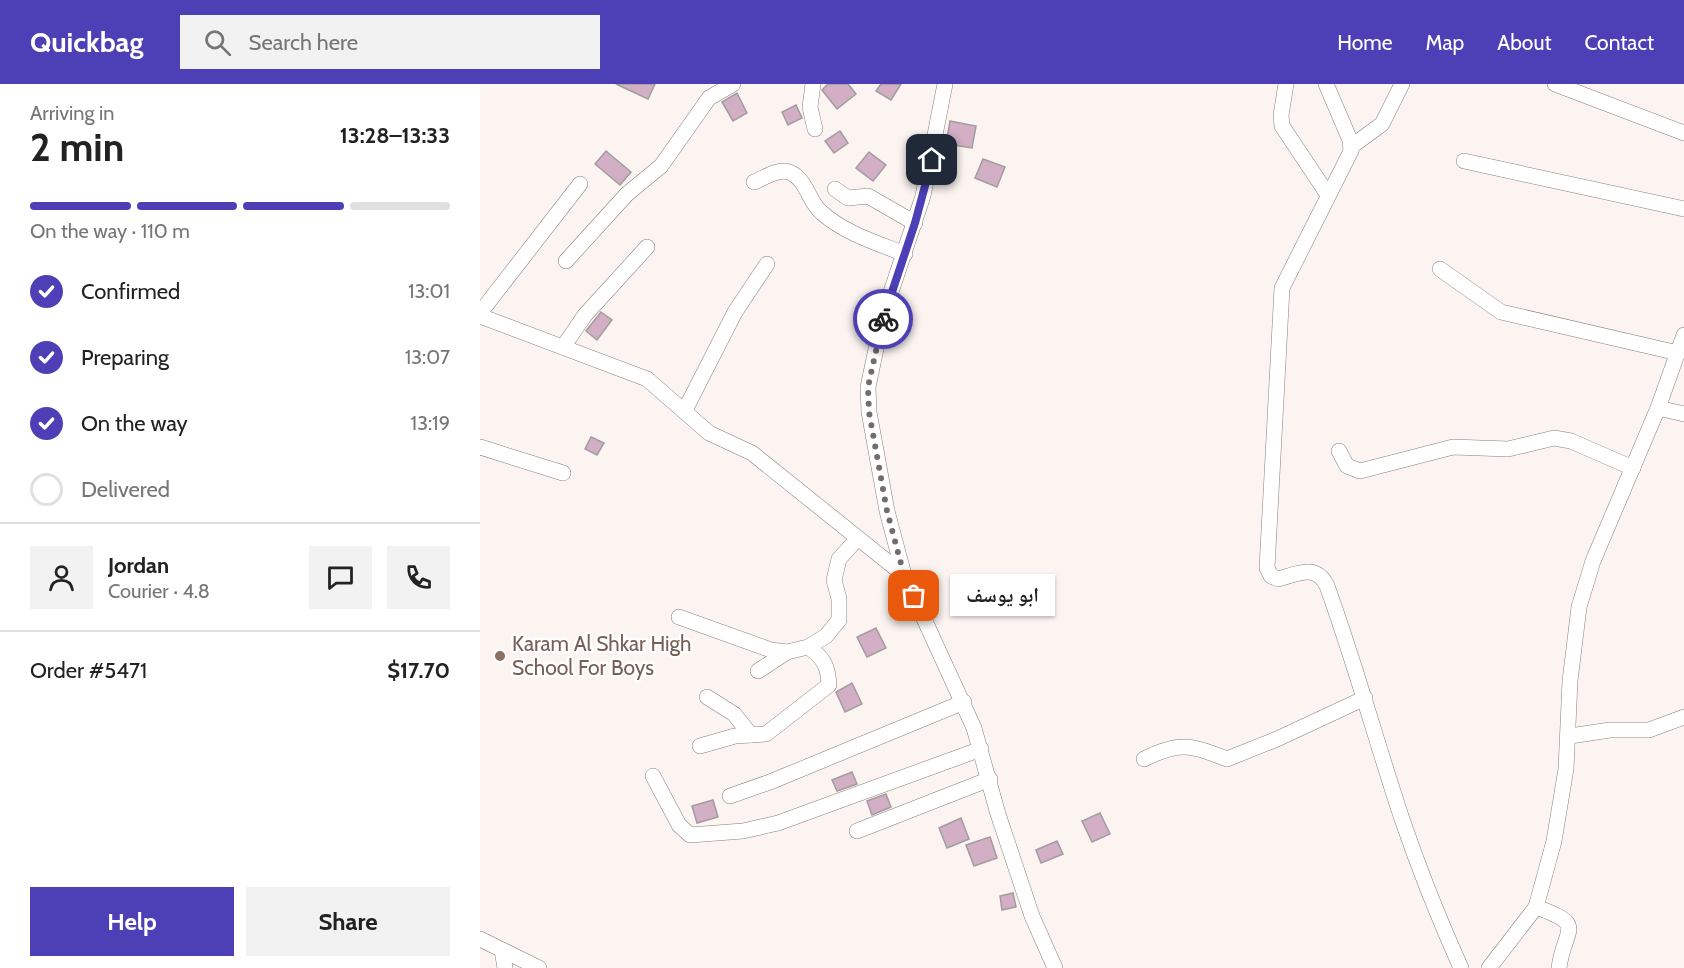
<!DOCTYPE html>
<meta charset="utf-8">
<style>
body{margin:0;font-family:Cabin,"Noto Naskh Arabic",sans-serif;background:#f2f2f2;color:#222;height:100vh;display:flex;flex-direction:column;font-size:22px;white-space:nowrap}
*{box-sizing:border-box;margin:0}
p{font-size:20px;color:#767676}
.icon{flex:none;width:33px;height:33px;fill:none;stroke:currentColor;stroke-width:2;stroke-linecap:round;stroke-linejoin:round}
.map{position:relative;flex:1;overflow:hidden}
.sheet{display:flex;flex-direction:column;background:#fff;width:480px}
.sheet>*{flex:none}
.pin{position:absolute;display:grid;place-items:center;width:51px;height:51px;color:#fff;margin:-26px;border-radius:12px;box-shadow:0 3px 9px #0006}
.courier{position:absolute;display:grid;place-items:center;width:60px;height:60px;margin:-30px;border:4px solid #4d40b6;border-radius:50%;background:#fff;color:#222;box-shadow:0 2px 8px #0007}
.bubble{position:absolute;height:42px;border-radius:0px;background:#fff;box-shadow:0 2px 4px #0004;font-size:20px;font-weight:700;line-height:42px;text-align:center}
.summary em{font-style:normal;font-weight:700}
.summary div{display:flex;flex-direction:column-reverse}
.summary{display:flex;align-items:center;justify-content:space-between;height:102px;padding:0 30px}
h1{font-size:39px;font-weight:700;line-height:45px}
.bar{display:grid;grid-template-columns:repeat(4,1fr);gap:9px 6px;align-content:center;height:72px;padding:0 30px}
.bar i{height:8px;border-radius:4px;background:#e0e0e0}
.bar .selected{background:#4d40b6}
.bar p{grid-column:span 4}
.line{display:flex;align-items:center;gap:15px;padding:0 30px;border-top:2px solid #e0e0e0}
.line div{flex:1}
.round{display:grid;place-items:center;flex:none;width:63px;height:63px;border-radius:0px;background:#f2f2f2}
ol{padding:0 30px;list-style:none}
li{display:flex;align-items:center;gap:18px;height:66px}
li p{margin-inline-start:auto}
li .icon{padding:6px;border-radius:50%;background:#4d40b6;color:#fff;stroke-width:4}
li:last-child{color:#767676}
li i{width:33px;height:33px;border:3px solid #e0e0e0;border-radius:50%}
.cta{display:flex;gap:12px;margin-top:auto;padding:12px 30px}
.cta a{flex:1;height:69px;border-radius:0px;background:#4d40b6;color:#fff;font-size:24px;font-weight:700;line-height:69px;text-align:center}
.cta a+a{background:#f2f2f2;color:#222}
header{display:flex;align-items:center;gap:36px;box-sizing:border-box;height:84px;padding:0 30px;background:#4d40b6;color:#fff}
header strong{font-size:28px}
nav{display:flex;gap:33px;margin-inline-start:auto;font-size:21px}
.search{width:420px;height:54px;background:#f2f2f2;display:flex;align-items:center;gap:15px;box-sizing:border-box;padding:0 21px;border-radius:0px;color:#767676;font-size:22px}
main{display:flex;flex:1;min-height:0}
.map>svg:first-child{display:block}
.building{fill:#d2afc5;stroke:#a29c9f;stroke-width:1.5}
.lines{fill:none;stroke-linecap:round;stroke-linejoin:round}
.minor-casing{stroke:#87807d;stroke-width:16}
.minor{stroke:#fff;stroke-width:15}
.done{stroke:#726d6c;stroke-width:6;stroke-dasharray:0 10.8}
.route{stroke:#4d40b6;stroke-width:8}
.education-dot{fill:#8d6e63;stroke:#fff;stroke-width:2}
.labels{text-anchor:middle;stroke-width:4.5;stroke-linejoin:round;paint-order:stroke}
.education-label{font-size:21px;fill:#785e54;stroke:#fff;text-anchor:start}
</style>
<header>
<strong>Quickbag</strong>
<div class="search"><svg class="icon" aria-label="search" viewBox="0 0 24 24"><circle cx="10" cy="10" r="6"/><path d="M15 15l6 6"/></svg>Search here</div>
<nav><a>Home</a><a>Map</a><a>About</a><a>Contact</a></nav>
</header>
<main>
<section class="sheet">
<div class="summary"><div><h1>2 min</h1><p>Arriving in</p></div><em>13:28–13:33</em></div>
<div class="bar"><i class="selected"></i><i class="selected"></i><i class="selected"></i><i></i><p>On the way · 110 m</p></div>
<ol>
<li><svg class="icon" aria-label="check" viewBox="0 0 24 24"><path d="M5 12l5 5 9-10"/></svg>Confirmed<p>13:01</p></li>
<li><svg class="icon" aria-label="check" viewBox="0 0 24 24"><path d="M5 12l5 5 9-10"/></svg>Preparing<p>13:07</p></li>
<li><svg class="icon" aria-label="check" viewBox="0 0 24 24"><path d="M5 12l5 5 9-10"/></svg>On the way<p>13:19</p></li>
<li><i></i>Delivered</li>
</ol>
<div class="line" style="height:108px"><a class="round"><svg class="icon" aria-label="person" viewBox="0 0 24 24"><circle cx="12" cy="8" r="4"/><path d="M4 21q1-7 8-7t8 7"/></svg></a><div><b>Jordan</b><p>Courier · 4.8</p></div><a class="round"><svg class="icon" aria-label="chat" viewBox="0 0 24 24"><path d="M4 5h16v11H9l-5 4z"/></svg></a><a class="round"><svg class="icon" aria-label="phone" viewBox="0 0 24 24"><path d="M5 4h4l2 5-3 2q2 4 5 5l2-3 5 2v4C11 20 4 13 5 4z"/></svg></a></div>
<div class="line" style="height:78px"><div>Order #5471</div><b>$17.70</b></div>
<div class="cta"><a>Help</a><a>Share</a></div>
</section>
<div class="map">
<svg width="1204" height="884" viewBox="0 0 1204 884">
<rect width="100%" height="100%" fill="#fbf4f1"/>
<!-- building -->
<g class="building">
<polygon points="136,0 175,0 168,15"/>
<polygon points="348,0 368,0 376,10 357,25 342,6"/>
<polygon points="401,0 421,0 411,16 396,7"/>
<polygon points="257,9 267,29 253,37 242,18"/>
<polygon points="316,21 322,34 308,41 302,28"/>
<polygon points="470,37 496,42 492,64 466,60"/>
<polygon points="360,47 368,59 354,69 345,57"/>
<polygon points="126,67 151,88 140,101 115,80"/>
<polygon points="389,68 406,81 393,97 376,84"/>
<polygon points="503,75 525,83 517,103 495,94"/>
<polygon points="121,228 132,236 117,256 106,247"/>
<polygon points="111,353 124,359 117,371 105,365"/>
<polygon points="396,544 406,564 387,573 377,553"/>
<polygon points="372,599 382,620 365,628 356,608"/>
<polygon points="372,688 377,700 357,707 352,696"/>
<polygon points="406,710 411,723 392,731 387,717"/>
<polygon points="233,716 238,733 217,739 212,722"/>
<polygon points="620,729 630,750 612,758 602,737"/>
<polygon points="481,734 489,755 467,764 459,744"/>
<polygon points="510,753 517,774 494,782 486,761"/>
<polygon points="577,757 583,770 561,779 556,766"/>
<polygon points="533,809 536,823 522,826 520,812"/>
</g>
<g class="lines">
<!-- minor casing -->
<g class="minor-casing">
<g id="minor">
<polyline points="333,0 330,23 335,45"/>
<polyline points="806,0 801,31 802,42 848,111"/>
<path d="M846,0l24,56 1,11 -69,137 -15,280 4,8 7,3c19,-5 38,-16 49,7 28,77 49,155 75,233 17,50 37,100 59,149"/>
<polyline points="1075,0 1204,49"/>
<polyline points="872,62 902,40 922,0"/>
<polyline points="984,77 1204,125"/>
<path d="M274,98c10,-4 24,-14 35,-10 18,7 19,29 32,40 23,21 56,31 84,42"/>
<polyline points="355,105 368,114 388,112 435,139"/>
<polyline points="86,177 147,110 181,82 229,14 253,0"/>
<polyline points="960,185 1021,228 1198,269"/>
<polyline points="0,229 100,100"/>
<polyline points="0,232 167,295 229,349 272,369 424,491 494,644 518,730 552,832 575,884"/>
<polyline points="83,263 105,231 167,163"/>
<polyline points="1178,324 1204,330"/>
<polyline points="205,326 255,228 287,180"/>
<polyline points="0,363 83,389"/>
<polyline points="859,367 867,382 880,387 973,363 1028,365 1074,354 1091,357 1153,384"/>
<polyline points="424,491 407,427 389,328 388,303 403,232 443,112 465,0"/>
<polyline points="199,533 291,566 307,568 328,563 346,552 359,536 359,515 354,496 359,475 377,455"/>
<polyline points="278,587 307,568"/>
<polyline points="227,613 254,630 271,651"/>
<polyline points="1090,652 1130,646 1169,646 1204,633"/>
<path d="M220,662l35,-10 31,-2 63,-49c-1,-19 -5,-27 -21,-38"/>
<path d="M664,675c36,-18 46,-14 83,0l50,-20 88,-41"/>
<polyline points="173,692 199,741 210,751 263,747 298,739 501,665"/>
<polyline points="250,712 290,698 484,618"/>
<polyline points="377,747 510,695"/>
<path d="M1056,823c52,19 28,20 23,61"/>
<polyline points="0,855 59,884"/>
<polyline points="22,866 25,884"/>
<polyline points="1009,884 1056,823 1074,757 1086,685 1090,597 1099,523 1113,477 1178,324 1204,251"/>
</g>
</g>
<!-- minor -->
<use href="#minor" class="minor"/>
</g>
<g class="lines">
<!-- done -->
<polyline class="done" points="403,235 388,303 389,328 407,427 424,491 434,512"/>
<!-- route -->
<polyline class="route" points="403,235 435,139 452,76"/>
</g>
<!-- markers -->
<circle class="education-dot" cx="20" cy="572" r="6"/>
<g class="labels">
<!-- education labels -->
<g class="education-label">
<text x="32" y="567">Karam Al Shkar High<tspan x="32" dy="24">School For Boys</tspan></text>
</g>
</g>
</svg>
<div class="pin" style="left:434px;top:512px;background:#ea580c"><svg class="icon" aria-label="bag" viewBox="0 0 24 24"><path d="M5 8h14l-1 12H6zM9 8a3 3 0 0 1 6 0"/></svg></div>
<div class="pin" style="left:452px;top:76px;background:#1f2937"><svg class="icon" aria-label="home" viewBox="0 0 24 24"><path d="M3 11l9-7 9 7M6 9v11h12V9"/></svg></div>
<div class="courier" style="left:403px;top:235px"><svg class="icon" aria-label="bike" viewBox="0 0 24 24"><circle cx="6" cy="16" r="4"/><circle cx="18" cy="16" r="4"/><path d="M6 16l4-8h5l3 8M10 8l3 8H6M13 5h3"/></svg></div>
<div class="bubble" style="left:470px;top:490px;width:105px">ابو يوسف</div>
</div>
</main>
